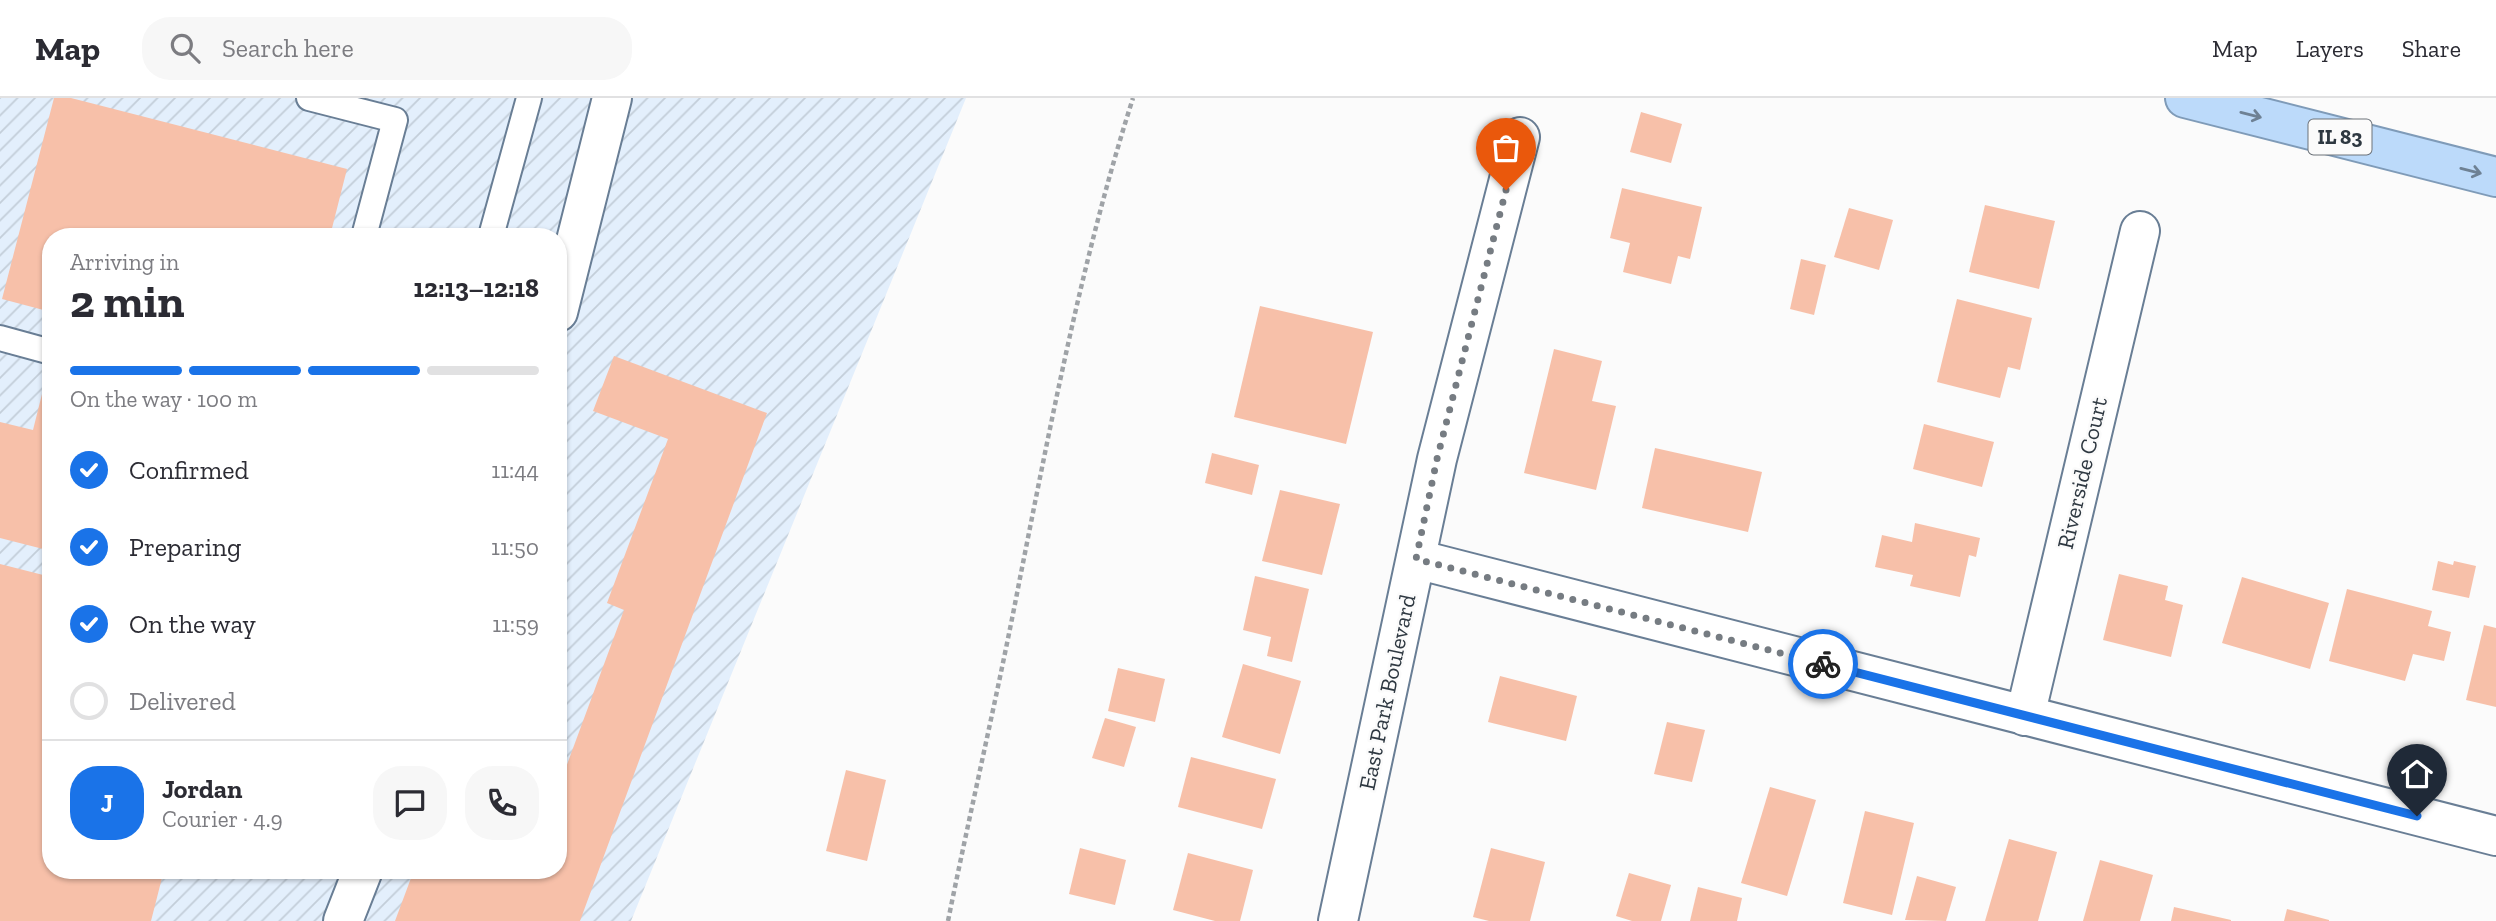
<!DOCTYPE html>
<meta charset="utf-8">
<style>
body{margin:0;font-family:"Zilla Slab",serif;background:#f7f7f7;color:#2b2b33;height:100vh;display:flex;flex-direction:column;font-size:26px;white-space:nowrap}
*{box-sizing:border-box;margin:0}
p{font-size:23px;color:#7c7c81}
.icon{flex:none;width:38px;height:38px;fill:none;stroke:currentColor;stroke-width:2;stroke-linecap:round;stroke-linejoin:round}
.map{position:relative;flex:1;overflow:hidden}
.details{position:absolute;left:42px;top:130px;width:525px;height:651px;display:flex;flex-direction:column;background:#fff;border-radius:28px;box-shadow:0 2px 5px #0004}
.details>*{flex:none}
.pin{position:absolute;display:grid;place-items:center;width:60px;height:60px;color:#fff;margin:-72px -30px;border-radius:50% 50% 50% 0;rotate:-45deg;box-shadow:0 0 7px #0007}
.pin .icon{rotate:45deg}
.courier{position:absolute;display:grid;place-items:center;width:70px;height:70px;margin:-35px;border:5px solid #1a73e8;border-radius:50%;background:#fff;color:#222;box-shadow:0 2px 9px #0007}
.summary em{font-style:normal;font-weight:700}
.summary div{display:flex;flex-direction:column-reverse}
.summary{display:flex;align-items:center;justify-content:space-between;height:119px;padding:0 28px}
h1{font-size:46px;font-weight:700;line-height:52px}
.bar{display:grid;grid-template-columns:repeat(4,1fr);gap:10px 7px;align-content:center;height:84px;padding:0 28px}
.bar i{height:9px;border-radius:5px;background:#e1e1e2}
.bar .current{background:#1a73e8}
.bar p{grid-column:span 4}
.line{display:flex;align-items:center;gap:18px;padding:0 28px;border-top:2px solid #e1e1e2}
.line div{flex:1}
.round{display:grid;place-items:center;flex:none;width:74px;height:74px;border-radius:28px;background:#f7f7f7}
ol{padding:0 28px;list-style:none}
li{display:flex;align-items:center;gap:21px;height:77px}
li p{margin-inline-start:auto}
li .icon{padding:7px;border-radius:50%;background:#1a73e8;color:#fff;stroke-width:4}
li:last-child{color:#7c7c81}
li i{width:38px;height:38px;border:4px solid #e1e1e2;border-radius:50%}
header{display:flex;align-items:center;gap:42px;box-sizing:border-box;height:98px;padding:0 35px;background:#fff;border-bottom:2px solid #e1e1e2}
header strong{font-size:33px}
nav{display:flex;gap:38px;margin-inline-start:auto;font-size:24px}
.search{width:490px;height:63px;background:#f7f7f7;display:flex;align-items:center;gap:18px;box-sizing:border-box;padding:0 24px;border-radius:28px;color:#7c7c81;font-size:26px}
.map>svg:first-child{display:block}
.industrial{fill:url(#industrial-furrows);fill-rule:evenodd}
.building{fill:#f7c0a9}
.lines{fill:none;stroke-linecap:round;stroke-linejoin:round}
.service-casing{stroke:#697e95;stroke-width:28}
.minor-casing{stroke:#697e95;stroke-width:42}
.trunk-casing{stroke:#7f9bb8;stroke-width:42}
.path{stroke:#9fa3a7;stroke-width:4.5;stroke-dasharray:5 3.5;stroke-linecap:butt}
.service{stroke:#fff;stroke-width:24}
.minor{stroke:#fff;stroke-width:38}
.trunk{stroke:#bcdafa;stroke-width:38}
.oneway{stroke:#6e8194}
.done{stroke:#767c82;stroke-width:7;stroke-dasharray:0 12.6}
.route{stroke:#1a73e8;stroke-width:9}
.labels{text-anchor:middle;stroke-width:5;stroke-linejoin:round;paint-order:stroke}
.shield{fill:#fbfbfb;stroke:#6c7279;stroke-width:2}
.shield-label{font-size:21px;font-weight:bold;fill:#2e3841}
.street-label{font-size:23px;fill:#2e3841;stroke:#fbfbfb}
</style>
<header>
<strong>Map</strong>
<div class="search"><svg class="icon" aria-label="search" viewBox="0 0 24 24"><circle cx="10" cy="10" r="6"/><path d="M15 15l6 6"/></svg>Search here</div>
<nav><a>Map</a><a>Layers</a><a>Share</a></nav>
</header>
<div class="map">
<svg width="2496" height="823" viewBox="0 0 2496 823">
<defs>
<pattern id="industrial-furrows" width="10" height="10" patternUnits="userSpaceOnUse" patternTransform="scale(1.75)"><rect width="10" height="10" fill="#e3effc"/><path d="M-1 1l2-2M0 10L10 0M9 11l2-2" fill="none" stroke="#c3ced9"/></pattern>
</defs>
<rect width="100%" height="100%" fill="#fbfbfb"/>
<!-- industrial -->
<path class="industrial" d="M0,0h966l-335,823h-631zM51,138h507v634h-507z"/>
<!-- building -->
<g class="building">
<polygon points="54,0 71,0 347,71 330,138 51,138 51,214 2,201"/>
<polygon points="1641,14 1682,26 1671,65 1630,54"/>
<polygon points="1622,90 1702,109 1690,161 1678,158 1671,186 1623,174 1630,145 1610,140"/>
<polygon points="1985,107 2055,123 2039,191 1969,174"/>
<polygon points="1849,110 1893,122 1879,172 1834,159"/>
<polygon points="1801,161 1826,167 1814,217 1790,211"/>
<polygon points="1957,201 2032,220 2020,272 2008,269 2000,300 1937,284"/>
<polygon points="1260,208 1373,234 1346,346 1234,319"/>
<polygon points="1554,251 1602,263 1592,303 1616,308 1596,392 1524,375"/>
<polygon points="614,258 767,315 580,823 395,823 414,772 558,772 558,691 624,512 607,505 668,341 593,313"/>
<polygon points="46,280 51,281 51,453 0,440 0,324 33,332"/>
<polygon points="1924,326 1994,344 1982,389 1913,371"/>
<polygon points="1655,350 1762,374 1748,434 1642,410"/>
<polygon points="1212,355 1259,367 1252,397 1205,385"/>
<polygon points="1280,392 1340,406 1322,477 1262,463"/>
<polygon points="1915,425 1980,440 1976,459 1969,457 1960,499 1910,488 1913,477 1875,469 1882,437 1912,444"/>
<polygon points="2438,463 2453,467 2454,463 2476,468 2469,500 2432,492"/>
<polygon points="0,466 51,479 51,772 164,772 151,823 0,823"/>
<polygon points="2119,476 2168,488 2165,502 2183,507 2171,559 2103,542"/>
<polygon points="1255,478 1309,491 1292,564 1267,558 1271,539 1243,532"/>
<polygon points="2242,479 2329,505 2310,571 2222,545"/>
<polygon points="2347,491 2432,513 2428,528 2451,534 2444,563 2413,556 2405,583 2329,563"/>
<polygon points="2484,527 2496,530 2496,609 2466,602"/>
<polygon points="1243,566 1301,583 1280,656 1222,639"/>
<polygon points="1118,570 1165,581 1155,624 1108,613"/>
<polygon points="1500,578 1577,598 1566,643 1488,624"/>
<polygon points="1105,620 1136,629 1124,669 1092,660"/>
<polygon points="1667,624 1705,632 1692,684 1654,676"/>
<polygon points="1191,659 1276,681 1262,731 1178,709"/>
<polygon points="846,672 886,682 867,763 826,753"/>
<polygon points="1770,689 1816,702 1787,798 1741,785"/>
<polygon points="1865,713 1914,725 1892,817 1843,805"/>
<polygon points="2009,741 2057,754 2038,823 1985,823"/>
<polygon points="1080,750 1126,762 1115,807 1069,796"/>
<polygon points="1491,750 1545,764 1530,823 1489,823 1473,819"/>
<polygon points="1188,755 1253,772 1240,823 1215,823 1173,812"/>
<polygon points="2100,762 2153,777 2140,823 2083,823"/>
<polygon points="1629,775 1671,787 1661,823 1632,823 1616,818"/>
<polygon points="1917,778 1956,789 1946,823 1905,822"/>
<polygon points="1698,789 1742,800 1737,823 1690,823"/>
<polygon points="2174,809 2231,822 2231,823 2171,823"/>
<polygon points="2287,811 2329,822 2329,823 2284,823"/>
</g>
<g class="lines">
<!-- service casing -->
<g class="service-casing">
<g id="service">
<polyline points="309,0 395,22 364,138"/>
<polyline points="491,138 529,0"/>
<polyline points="0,240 51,254"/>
</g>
</g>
<!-- minor casing -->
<g class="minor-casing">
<g id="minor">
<polyline points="558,214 612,0"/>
<polyline points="1416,461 2496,738"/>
<polyline points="2025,618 2140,133"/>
<polyline points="343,823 363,772"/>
<polyline points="1338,823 1437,361 1520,39"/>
</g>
</g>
<!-- trunk casing -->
<g class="trunk-casing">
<polyline id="trunk" points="2185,0 2496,79"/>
</g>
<!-- path -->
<path class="path" d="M948,823c23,-114 50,-228 72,-343 32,-161 63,-323 113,-480"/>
<!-- service -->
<use href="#service" class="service"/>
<!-- minor -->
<use href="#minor" class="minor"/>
<!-- trunk -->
<use href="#trunk" class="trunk"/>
</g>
<!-- one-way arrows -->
<defs><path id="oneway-shaft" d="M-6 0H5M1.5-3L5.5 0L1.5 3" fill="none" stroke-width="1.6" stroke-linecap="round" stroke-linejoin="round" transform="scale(1.75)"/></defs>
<g class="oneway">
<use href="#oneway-shaft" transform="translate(2251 17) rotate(14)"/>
<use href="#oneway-shaft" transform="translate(2471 73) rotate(14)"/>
</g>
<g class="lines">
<!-- done -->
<polyline class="done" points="1506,92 1437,361 1416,461 1823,566"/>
<!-- route -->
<polyline class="route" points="1823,566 2417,718"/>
</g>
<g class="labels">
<!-- shield labels -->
<rect class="shield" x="2308.5" y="21.5" width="63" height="35" rx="5"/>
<g class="shield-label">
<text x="2340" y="46">IL 83</text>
</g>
<!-- street labels -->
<g class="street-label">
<text transform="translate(2082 375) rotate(-77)" y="8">Riverside Court</text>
<text transform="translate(1387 594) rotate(-78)" y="8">East Park Boulevard</text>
</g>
</g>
</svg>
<div class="pin" style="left:1506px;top:92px;background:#ea580c"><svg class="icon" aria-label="bag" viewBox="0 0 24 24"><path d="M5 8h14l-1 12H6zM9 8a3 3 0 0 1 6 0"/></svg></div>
<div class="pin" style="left:2417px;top:718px;background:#1f2937"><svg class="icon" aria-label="home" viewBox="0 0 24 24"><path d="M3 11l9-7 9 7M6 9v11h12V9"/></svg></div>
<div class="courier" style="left:1823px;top:566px"><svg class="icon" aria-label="bike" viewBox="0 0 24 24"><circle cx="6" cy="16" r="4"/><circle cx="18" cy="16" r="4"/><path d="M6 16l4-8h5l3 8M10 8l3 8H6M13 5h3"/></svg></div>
<section class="details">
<div class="summary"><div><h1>2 min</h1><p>Arriving in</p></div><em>12:13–12:18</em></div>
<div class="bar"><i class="current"></i><i class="current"></i><i class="current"></i><i></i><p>On the way · 100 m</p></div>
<ol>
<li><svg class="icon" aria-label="check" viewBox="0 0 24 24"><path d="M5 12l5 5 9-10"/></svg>Confirmed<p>11:44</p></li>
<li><svg class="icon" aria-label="check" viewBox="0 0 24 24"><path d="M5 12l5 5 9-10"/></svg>Preparing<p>11:50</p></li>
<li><svg class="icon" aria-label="check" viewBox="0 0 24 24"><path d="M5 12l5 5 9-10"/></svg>On the way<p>11:59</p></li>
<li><i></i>Delivered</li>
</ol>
<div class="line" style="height:126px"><b class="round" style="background:#1a73e8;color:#fff">J</b><div><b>Jordan</b><p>Courier · 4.9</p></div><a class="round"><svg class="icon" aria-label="chat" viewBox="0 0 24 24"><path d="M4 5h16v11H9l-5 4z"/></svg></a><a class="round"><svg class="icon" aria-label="phone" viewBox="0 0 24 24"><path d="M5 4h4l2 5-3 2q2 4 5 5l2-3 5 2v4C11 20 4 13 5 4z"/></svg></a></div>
</section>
</div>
